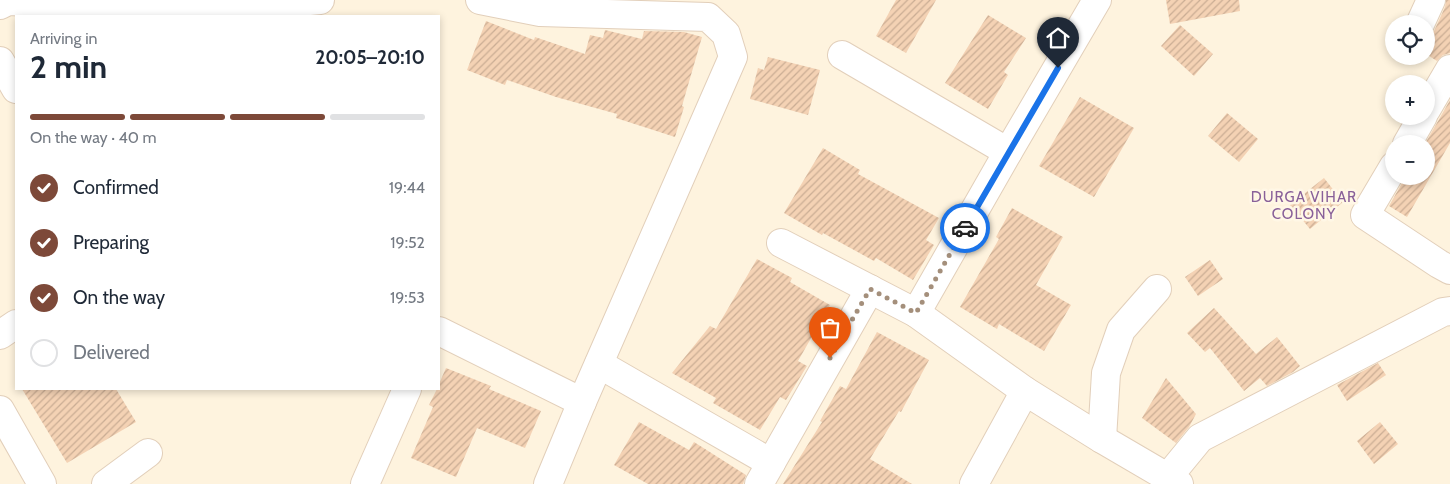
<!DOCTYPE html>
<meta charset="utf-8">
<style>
body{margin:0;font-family:Cabin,sans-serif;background:#f2f2f3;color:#1f2937;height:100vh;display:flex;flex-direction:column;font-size:19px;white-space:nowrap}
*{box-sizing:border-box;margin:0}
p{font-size:16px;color:#747a83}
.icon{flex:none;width:28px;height:28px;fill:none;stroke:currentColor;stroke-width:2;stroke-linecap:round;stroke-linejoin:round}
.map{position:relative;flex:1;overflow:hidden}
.drawer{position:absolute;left:15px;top:15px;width:425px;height:375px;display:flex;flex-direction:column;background:#fff;border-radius:0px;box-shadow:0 2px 8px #0003}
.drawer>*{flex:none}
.buttons{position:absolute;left:1385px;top:15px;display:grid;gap:10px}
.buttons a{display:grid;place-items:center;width:50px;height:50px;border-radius:50%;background:#fff;box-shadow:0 2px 8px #0003;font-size:25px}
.pin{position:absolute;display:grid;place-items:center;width:42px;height:42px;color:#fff;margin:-51px -21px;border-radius:50% 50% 50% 0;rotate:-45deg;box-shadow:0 0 5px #0007}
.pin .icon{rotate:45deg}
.courier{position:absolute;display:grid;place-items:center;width:50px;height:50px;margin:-25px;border:4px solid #1a73e8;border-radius:50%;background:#fff;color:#222;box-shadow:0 1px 6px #0007}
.headline em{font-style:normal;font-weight:700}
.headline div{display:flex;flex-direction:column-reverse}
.headline{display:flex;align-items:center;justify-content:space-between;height:85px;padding:0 15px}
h1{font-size:32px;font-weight:700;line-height:38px}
.bar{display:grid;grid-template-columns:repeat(4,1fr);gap:8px 5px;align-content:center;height:60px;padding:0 15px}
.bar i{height:6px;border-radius:4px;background:#e0e1e3}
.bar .active{background:#7d4939}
.bar p{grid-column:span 4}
ol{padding:0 15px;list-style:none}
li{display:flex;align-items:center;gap:15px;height:55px}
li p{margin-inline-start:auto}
li .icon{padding:5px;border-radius:50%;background:#7d4939;color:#fff;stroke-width:4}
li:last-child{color:#747a83}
li i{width:28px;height:28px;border:2px solid #e0e1e3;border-radius:50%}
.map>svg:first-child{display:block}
.building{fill:url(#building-hatch)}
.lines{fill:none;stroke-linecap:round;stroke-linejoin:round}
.minor-casing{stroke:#e2cfba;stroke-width:30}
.minor{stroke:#fff;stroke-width:28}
.done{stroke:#a48f7b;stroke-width:5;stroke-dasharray:0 9}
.route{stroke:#1a73e8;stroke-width:6}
.labels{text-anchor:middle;stroke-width:5;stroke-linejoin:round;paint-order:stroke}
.neighbourhood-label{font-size:15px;letter-spacing:1px;fill:#896099;stroke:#fff7e6}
</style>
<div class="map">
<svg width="1450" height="484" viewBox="0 0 1450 484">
<defs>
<pattern id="building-hatch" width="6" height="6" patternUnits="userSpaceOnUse" patternTransform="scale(1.25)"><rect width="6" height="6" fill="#f4d2b4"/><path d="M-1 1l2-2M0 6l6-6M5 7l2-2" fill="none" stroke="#caad94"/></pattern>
</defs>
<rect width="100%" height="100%" fill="#fef3de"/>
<!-- building -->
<g class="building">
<polygon points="896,0 936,0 906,53 876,36"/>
<polygon points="1166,0 1239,0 1240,11 1170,24"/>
<polygon points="1446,0 1450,0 1450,53 1443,55 1437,61 1426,54 1426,38 1429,36 1434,31 1445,7"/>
<polygon points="988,15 1026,38 1004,72 1008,75 988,109 945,83"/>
<polygon points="486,21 534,40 535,37 585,54 590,35 603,38 605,30 642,39 644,31 684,32 702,37 682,106 684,107 675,137 616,118 617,114 556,97 507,80 505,85 467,70"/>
<polygon points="1180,25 1213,54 1194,76 1161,46"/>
<polygon points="768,57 820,70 808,115 750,99 758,68 764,70"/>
<polygon points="1080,97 1134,128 1094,197 1039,166"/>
<polygon points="1450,100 1450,143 1407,217 1389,206 1406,176 1426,176 1426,142"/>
<polygon points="1227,113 1258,139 1239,162 1208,136"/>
<polygon points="823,148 860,170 858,174 939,218 926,240 934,245 913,280 876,258 874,261 823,233 822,235 784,213"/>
<polygon points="1324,178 1343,202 1310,229 1290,205"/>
<polygon points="1012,208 1063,237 1036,285 1071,305 1044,351 999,324 997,329 960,307 999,239 996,237"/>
<polygon points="757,259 792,278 790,282 830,305 798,361 807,366 786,400 780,397 760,430 713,403 716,398 672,373 710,326 716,329"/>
<polygon points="1210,260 1223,279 1198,296 1185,277"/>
<polygon points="1214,308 1256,354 1277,337 1300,366 1293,372 1267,386 1260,378 1244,391 1210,348 1205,352 1187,333"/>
<polygon points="877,332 929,360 901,412 899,411 870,459 912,484 783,484 822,422 820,421 840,386 846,389"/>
<polygon points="1378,363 1386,375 1347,401 1337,385"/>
<polygon points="446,368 491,386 489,389 541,411 525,448 477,428 456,477 411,458 433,407 429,405 437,389 439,389 439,384"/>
<polygon points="1166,378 1196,414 1189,427 1176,443 1142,418"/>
<polygon points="22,389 116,389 136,422 67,463"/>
<polygon points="639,422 689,450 694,442 746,475 743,484 648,484 614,465"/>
<polygon points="1380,422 1398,444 1374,464 1357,441"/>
</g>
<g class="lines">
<!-- minor casing -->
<g class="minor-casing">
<g id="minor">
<polyline points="480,0 540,12 708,17 726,34 733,57 582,402 548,484"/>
<polyline points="0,5 8,1 214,10 320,0"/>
<polyline points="1420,24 1431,0"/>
<polyline points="842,55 1008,152"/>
<polyline points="0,61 16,89"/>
<polyline points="1426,110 1450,69"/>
<polyline points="1407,144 1423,116"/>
<polyline points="1394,166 1365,215 1439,264 1450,270"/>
<polyline points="781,243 916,313 1025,391 1102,439 1179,484"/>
<polyline points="916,313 1008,152 1097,0"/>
<polyline points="439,331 582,402"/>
<polyline points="0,335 16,324"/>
<polyline points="599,364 771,463"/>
<polyline points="0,410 42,484"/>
<polyline points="1102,439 1106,373 1121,330 1157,289"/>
<polyline points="1168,477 1200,438 1443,312 1450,311"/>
<polyline points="106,484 148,453"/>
<polyline points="365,484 407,389"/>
<polyline points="759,484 870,289"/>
<polyline points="974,484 1025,391"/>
</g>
</g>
<!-- minor -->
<use href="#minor" class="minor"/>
</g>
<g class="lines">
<!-- done -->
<polyline class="done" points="830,358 870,289 916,313 965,228"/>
<!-- route -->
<polyline class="route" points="965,228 1058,68"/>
</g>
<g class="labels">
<!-- neighbourhood labels -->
<g class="neighbourhood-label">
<text x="1304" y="202">DURGA VIHAR<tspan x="1304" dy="17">COLONY</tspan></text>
</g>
</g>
</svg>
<div class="buttons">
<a><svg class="icon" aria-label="locate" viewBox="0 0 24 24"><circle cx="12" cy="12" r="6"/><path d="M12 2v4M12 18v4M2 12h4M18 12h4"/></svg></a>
<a>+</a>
<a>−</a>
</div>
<div class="pin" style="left:830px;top:358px;background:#ea580c"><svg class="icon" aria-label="bag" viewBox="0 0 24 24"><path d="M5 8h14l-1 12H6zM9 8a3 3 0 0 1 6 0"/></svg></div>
<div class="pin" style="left:1058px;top:68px;background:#1f2937"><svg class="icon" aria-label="home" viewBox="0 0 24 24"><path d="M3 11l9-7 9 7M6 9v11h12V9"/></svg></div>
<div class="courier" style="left:965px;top:228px"><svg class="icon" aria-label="car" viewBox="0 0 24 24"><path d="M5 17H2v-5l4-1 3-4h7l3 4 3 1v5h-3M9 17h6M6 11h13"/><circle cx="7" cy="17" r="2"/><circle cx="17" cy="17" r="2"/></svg></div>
<section class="drawer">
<div class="headline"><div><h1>2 min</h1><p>Arriving in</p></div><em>20:05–20:10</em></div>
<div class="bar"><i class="active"></i><i class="active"></i><i class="active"></i><i></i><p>On the way · 40 m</p></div>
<ol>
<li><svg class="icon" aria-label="check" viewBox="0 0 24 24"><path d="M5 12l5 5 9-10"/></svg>Confirmed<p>19:44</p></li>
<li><svg class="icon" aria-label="check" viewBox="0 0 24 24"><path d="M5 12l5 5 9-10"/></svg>Preparing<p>19:52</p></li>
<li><svg class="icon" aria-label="check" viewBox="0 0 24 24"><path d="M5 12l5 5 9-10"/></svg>On the way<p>19:53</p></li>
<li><i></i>Delivered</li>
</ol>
</section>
</div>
